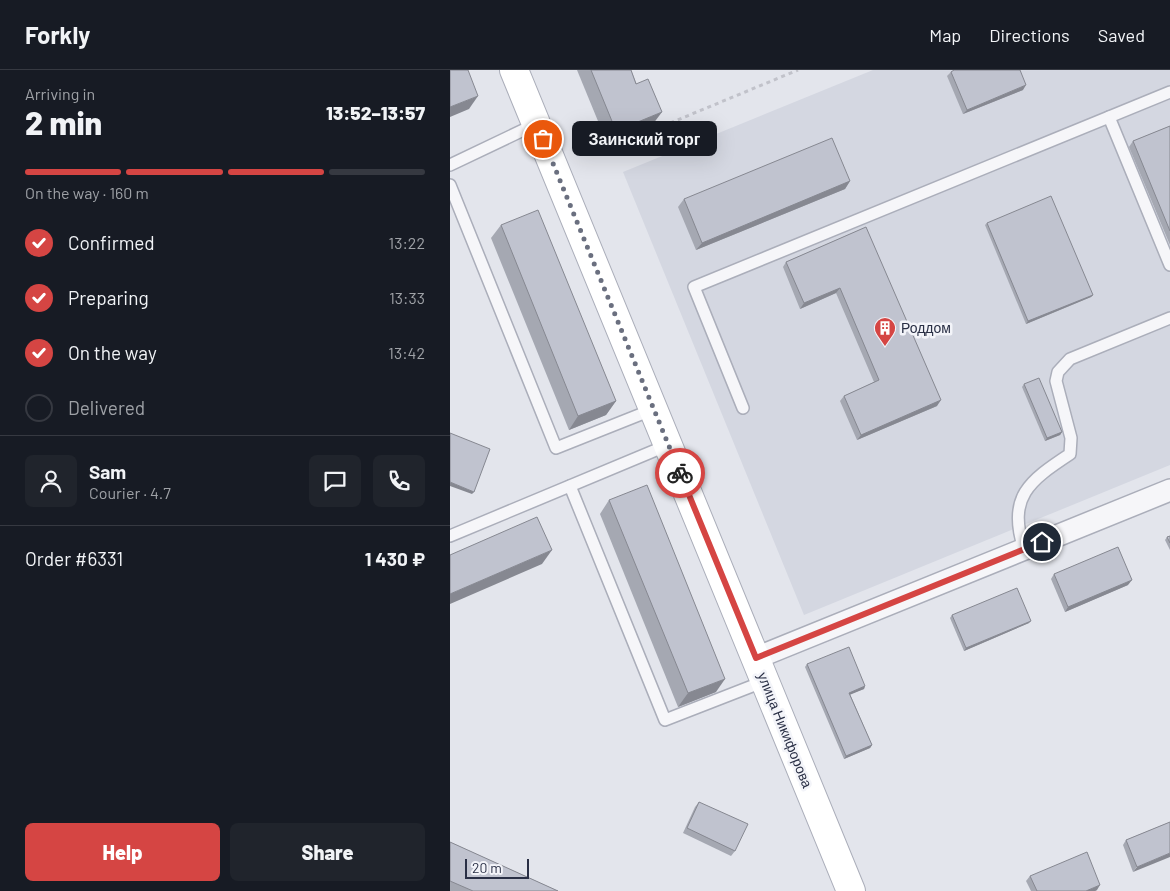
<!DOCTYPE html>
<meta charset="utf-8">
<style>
body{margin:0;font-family:Barlow,sans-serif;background:#20242c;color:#f1f3f6;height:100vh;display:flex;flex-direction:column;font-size:19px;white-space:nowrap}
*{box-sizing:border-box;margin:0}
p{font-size:16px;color:#9ea1a6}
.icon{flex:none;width:28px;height:28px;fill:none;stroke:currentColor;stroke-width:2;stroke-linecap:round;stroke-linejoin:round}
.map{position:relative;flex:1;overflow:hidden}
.drawer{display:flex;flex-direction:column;background:#171b24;width:450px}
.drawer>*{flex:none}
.scale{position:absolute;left:15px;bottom:12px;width:64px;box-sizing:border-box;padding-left:5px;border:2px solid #292f45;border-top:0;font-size:14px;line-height:18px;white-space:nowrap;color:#292f45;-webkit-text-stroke:4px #f3f4f9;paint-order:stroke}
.pin{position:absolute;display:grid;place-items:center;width:42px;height:42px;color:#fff;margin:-21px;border:2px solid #fff;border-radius:50%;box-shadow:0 1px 5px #0007}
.courier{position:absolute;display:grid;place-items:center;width:50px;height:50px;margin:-25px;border:4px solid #d54543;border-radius:50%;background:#fff;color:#222;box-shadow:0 1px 6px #0007}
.bubble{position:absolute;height:35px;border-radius:8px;background:#171b24;box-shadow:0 5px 20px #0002;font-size:16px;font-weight:800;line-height:35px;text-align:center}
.summary em{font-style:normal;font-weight:800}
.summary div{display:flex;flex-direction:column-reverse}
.summary{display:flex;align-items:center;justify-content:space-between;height:85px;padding:0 25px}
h1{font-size:32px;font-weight:800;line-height:38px}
.bar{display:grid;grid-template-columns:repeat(4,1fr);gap:8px 5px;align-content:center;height:60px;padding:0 25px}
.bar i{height:6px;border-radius:4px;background:#363941}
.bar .active{background:#d54543}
.bar p{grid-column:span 4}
.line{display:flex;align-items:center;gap:12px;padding:0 25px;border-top:1px solid #363941}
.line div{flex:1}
.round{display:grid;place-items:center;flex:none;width:52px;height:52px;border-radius:8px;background:#20242c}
ol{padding:0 25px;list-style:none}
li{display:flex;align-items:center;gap:15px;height:55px}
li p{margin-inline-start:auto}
li .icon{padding:5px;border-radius:50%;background:#d54543;color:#fff;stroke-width:4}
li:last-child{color:#9ea1a6}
li i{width:28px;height:28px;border:2px solid #363941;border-radius:50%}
.action{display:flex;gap:10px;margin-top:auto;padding:10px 25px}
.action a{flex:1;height:58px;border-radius:8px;background:#d54543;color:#fff;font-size:20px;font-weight:800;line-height:58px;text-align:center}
.action a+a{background:#20242c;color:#f1f3f6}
header{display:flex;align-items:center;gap:30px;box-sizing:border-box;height:70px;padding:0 25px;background:#171b24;border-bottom:1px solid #363941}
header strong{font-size:24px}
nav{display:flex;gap:28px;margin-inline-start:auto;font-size:18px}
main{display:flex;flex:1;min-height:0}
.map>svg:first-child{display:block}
.built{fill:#d4d7e1}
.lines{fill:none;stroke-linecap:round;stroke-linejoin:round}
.lane-casing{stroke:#abaeba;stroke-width:14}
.street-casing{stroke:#abaeba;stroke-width:24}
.secondary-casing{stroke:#abaeba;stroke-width:30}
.path{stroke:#c1c2ca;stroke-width:3;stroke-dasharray:4 4;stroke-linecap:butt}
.lane{stroke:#f6f6f9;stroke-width:11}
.street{stroke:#f6f6f9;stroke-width:21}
.secondary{stroke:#fff;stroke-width:28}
.wall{fill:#a5a8b2}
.shaded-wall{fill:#868891}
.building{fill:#c0c3cf;stroke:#868891}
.done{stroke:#6a6f7f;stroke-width:5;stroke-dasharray:0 9}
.route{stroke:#d54543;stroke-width:6}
.labels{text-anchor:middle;stroke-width:5;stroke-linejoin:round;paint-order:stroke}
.poi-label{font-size:14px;fill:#292f45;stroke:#f3f4f9;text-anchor:start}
.street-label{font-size:14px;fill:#292f45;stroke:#f3f4f9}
</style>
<header>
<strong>Forkly</strong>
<nav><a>Map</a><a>Directions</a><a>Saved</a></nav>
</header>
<main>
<section class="drawer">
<div class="summary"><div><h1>2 min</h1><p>Arriving in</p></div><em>13:52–13:57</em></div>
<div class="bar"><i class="active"></i><i class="active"></i><i class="active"></i><i></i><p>On the way · 160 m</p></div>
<ol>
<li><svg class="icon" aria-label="check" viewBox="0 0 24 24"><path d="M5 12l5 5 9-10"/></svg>Confirmed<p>13:22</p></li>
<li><svg class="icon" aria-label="check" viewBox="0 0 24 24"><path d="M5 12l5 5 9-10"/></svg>Preparing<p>13:33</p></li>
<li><svg class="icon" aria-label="check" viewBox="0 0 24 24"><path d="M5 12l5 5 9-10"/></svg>On the way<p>13:42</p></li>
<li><i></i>Delivered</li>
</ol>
<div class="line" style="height:90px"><a class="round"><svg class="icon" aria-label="person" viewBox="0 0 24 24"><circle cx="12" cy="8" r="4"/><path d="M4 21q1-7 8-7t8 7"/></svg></a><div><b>Sam</b><p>Courier · 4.7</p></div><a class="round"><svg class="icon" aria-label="chat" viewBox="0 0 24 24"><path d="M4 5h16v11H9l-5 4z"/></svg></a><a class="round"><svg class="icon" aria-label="phone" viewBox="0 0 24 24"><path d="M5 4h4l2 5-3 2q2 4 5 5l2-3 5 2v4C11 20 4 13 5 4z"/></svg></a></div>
<div class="line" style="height:65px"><div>Order #6331</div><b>1 430 ₽</b></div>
<div class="action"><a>Help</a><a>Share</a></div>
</section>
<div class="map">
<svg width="720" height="821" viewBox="0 0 720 821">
<rect width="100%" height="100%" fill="#e3e5ec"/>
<!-- built -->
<polygon class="built" points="423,0 720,0 720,395 354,545 173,102"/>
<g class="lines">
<!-- lane casing -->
<g class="lane-casing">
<g id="lane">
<polyline points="659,47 720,195"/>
<polyline points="0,95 86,54"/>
<polyline points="0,115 106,378 204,339"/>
<polyline points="293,338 244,217 720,22"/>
<polyline points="120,416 215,650 315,611"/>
<polyline points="0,466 218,375"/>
<path d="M574,479c-17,-52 5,-68 46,-95l1,-16 -15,-57 2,-9 12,-13 100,-41"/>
</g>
</g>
<!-- street casing -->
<g class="street-casing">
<polyline id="street" points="306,588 720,420"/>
</g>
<!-- secondary casing -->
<g class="secondary-casing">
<polyline id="secondary" points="64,0 401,821"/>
</g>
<!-- path -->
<polyline class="path" points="213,56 348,0"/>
<!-- lane -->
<use href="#lane" class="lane"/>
<!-- street -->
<use href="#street" class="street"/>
<!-- secondary -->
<use href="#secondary" class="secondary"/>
</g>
<!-- wall -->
<g class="wall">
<polygon points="127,0 181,0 203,54 157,73"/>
<polygon points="501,2 573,20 513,44 497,6"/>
<polygon points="720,56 720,175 679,77 683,71"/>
<polygon points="400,111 395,119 246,180 228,137 234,129"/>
<polygon points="537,153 643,225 641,227 576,254 535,155"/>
<polygon points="51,155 166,331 156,345 119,360 41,168"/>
<polygon points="416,157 487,336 407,370 390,331 394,326 424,312 386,223 350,239 333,197 336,192"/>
<polygon points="574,314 612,362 610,365 595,371 572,317"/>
<polygon points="159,430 266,622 228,637 150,444"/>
<polygon points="720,466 720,480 715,470 717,467"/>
<polygon points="604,504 678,515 615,542 601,509"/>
<polygon points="502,545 579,553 514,581 500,548"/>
<polygon points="357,594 415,616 414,619 400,624 422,675 420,678 394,689 355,597"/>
<polygon points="249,732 285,781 281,786 233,763 245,737"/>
<polygon points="720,752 683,802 673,775 676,770"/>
<polygon points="0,772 108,821 0,821"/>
<polygon points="580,806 647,820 645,821 581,821 576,811"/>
</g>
<!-- shaded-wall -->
<g class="shaded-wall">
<polygon points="576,15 573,20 513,44 517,40"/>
<polygon points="28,26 19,39 0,47 0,37"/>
<polygon points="212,42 203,54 157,73 166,61"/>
<polygon points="400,111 395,119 246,180 252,173"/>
<polygon points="390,218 386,223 350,239 354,233"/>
<polygon points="643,225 641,227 576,254 578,251"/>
<polygon points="491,330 487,336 407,370 411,365"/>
<polygon points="166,331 156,345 119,360 128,346"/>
<polygon points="612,362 610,365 595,371 597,368"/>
<polygon points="0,412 24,422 22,424 0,416"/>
<polygon points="102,480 92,494 0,534 0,524"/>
<polygon points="682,510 678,515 615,542 618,537"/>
<polygon points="581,551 579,553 514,581 516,578"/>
<polygon points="275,609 266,622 228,637 238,623"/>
<polygon points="415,616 414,619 397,626 399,623"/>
<polygon points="422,675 420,678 394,689 396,686"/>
<polygon points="720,783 720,787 683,802 687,797"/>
<polygon points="650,815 647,820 645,821 636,821"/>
</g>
<!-- building -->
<g class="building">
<polygon points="0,0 18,0 28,26 0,37"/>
<polygon points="141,0 181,0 186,14 198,9 212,42 166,61"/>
<polygon points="504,0 570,0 576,15 517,40 501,2"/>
<polygon points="720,56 720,161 683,71"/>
<polygon points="382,68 400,111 252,173 234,129"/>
<polygon points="601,126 643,225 578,251 537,153"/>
<polygon points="88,140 166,331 128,346 51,155"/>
<polygon points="416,157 491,330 411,365 394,326 429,310 390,218 354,233 336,192"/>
<polygon points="589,308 612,362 597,368 574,314"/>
<polygon points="0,363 40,379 24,422 0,412"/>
<polygon points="197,415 275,609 238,623 159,430"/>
<polygon points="87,447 102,480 0,524 0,485"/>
<polygon points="720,466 720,473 717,467"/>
<polygon points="668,477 682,510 618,537 604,504"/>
<polygon points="567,518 581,551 516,578 502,545"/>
<polygon points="399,577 415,616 399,623 422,675 396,686 357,594"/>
<polygon points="249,732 298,754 285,781 237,758"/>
<polygon points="720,752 720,783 687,797 676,770"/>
<polygon points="0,772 108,821 23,821 0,811"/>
<polygon points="637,782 650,815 636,821 587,821 580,806"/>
</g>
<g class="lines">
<!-- done -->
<polyline class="done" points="93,69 230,403"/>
<!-- route -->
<polyline class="route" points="230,403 306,588 592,472"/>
</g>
<!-- icons -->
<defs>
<g id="building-pin" transform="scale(1.125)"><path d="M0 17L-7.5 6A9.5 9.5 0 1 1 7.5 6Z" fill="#d54543" stroke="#f3f4f9"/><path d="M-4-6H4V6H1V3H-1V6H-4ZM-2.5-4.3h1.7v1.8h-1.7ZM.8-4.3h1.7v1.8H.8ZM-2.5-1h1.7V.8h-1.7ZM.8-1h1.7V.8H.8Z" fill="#fff"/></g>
</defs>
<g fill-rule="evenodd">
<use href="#building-pin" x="435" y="258"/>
</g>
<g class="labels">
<!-- poi labels -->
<g class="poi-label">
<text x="451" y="263">Роддом</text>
</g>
<!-- street labels -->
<g class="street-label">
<text transform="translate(335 660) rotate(68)" y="5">улица Никифорова</text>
</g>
</g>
</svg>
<div class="scale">20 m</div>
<div class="pin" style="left:93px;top:69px;background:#ea580c"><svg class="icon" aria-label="bag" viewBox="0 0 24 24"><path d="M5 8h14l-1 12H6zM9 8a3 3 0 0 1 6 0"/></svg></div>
<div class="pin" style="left:592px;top:472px;background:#1f2937"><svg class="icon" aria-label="home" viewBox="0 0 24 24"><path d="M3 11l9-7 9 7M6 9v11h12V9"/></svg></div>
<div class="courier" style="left:230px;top:403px"><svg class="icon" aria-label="bike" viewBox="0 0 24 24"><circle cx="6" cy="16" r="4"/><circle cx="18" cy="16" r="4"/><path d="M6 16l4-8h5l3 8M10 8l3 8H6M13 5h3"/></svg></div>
<div class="bubble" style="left:122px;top:51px;width:145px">Заинский торг</div>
</div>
</main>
